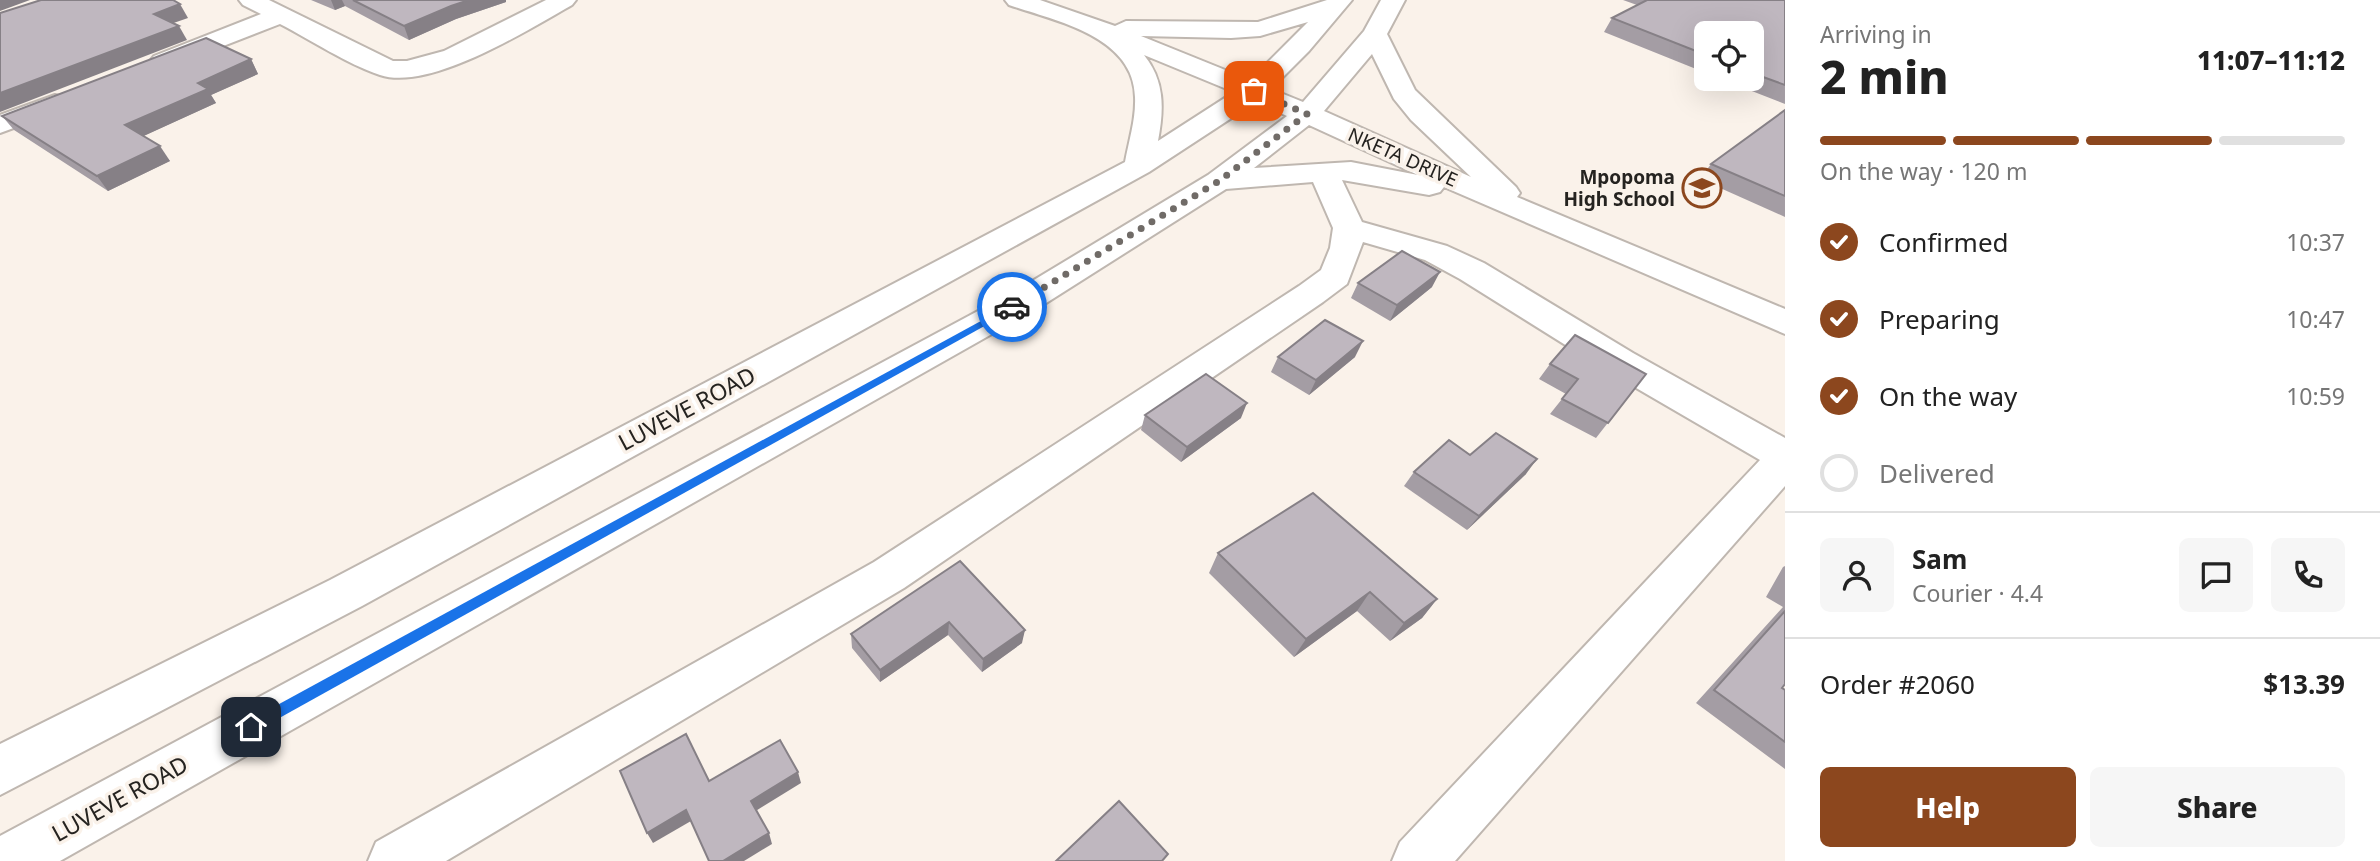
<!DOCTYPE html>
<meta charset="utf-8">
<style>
body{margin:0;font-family:"Noto Sans",sans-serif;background:#f6f6f6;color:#222;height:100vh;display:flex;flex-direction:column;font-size:26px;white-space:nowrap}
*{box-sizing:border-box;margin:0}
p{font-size:23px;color:#767676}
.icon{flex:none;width:38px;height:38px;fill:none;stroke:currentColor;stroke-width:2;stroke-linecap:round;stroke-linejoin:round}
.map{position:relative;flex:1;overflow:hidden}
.details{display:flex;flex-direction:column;background:#fff;width:595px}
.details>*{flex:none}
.buttons{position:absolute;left:1694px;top:21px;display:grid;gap:14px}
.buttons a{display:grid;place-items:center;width:70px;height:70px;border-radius:10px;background:#fff;box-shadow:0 7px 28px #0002;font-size:35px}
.pin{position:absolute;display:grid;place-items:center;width:60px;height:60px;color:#fff;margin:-30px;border-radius:14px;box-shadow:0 4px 10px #0006}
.courier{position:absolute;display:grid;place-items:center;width:70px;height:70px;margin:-35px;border:5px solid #1a73e8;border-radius:50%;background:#fff;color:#222;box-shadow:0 2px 9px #0007}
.head em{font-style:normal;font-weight:800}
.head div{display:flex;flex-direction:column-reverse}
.head{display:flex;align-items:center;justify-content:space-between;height:119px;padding:0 35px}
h1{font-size:46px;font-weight:800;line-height:52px}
.bar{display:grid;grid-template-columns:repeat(4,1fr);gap:10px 7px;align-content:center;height:84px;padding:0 35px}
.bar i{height:9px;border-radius:5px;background:#e0e0e0}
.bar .on{background:#8c471e}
.bar p{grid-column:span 4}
.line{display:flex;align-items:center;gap:18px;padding:0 35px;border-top:2px solid #e0e0e0}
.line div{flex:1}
.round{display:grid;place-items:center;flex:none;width:74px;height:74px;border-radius:10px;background:#f6f6f6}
ol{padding:0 35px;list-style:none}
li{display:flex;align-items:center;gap:21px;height:77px}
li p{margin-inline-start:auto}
li .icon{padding:7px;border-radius:50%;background:#8c471e;color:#fff;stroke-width:4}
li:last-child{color:#767676}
li i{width:38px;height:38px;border:4px solid #e0e0e0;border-radius:50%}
.primary-button{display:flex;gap:14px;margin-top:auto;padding:14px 35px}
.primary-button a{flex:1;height:80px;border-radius:10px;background:#8c471e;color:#fff;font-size:28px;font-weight:800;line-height:80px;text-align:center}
.primary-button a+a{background:#f6f6f6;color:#222}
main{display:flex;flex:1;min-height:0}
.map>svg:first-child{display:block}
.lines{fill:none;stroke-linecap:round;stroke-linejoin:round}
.minor-casing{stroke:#bfb7b0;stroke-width:4}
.minor{fill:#fff;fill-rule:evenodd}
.wall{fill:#a49da4}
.shaded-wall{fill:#868086}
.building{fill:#bfb7bf;stroke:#868086;stroke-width:2}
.route{fill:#1a73e8}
.done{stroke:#706b67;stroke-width:7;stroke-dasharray:0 12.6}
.labels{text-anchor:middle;stroke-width:7;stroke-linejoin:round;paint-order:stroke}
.far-street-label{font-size:19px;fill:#252320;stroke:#faf2ea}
.far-poi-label{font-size:19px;font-weight:bold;fill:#252320;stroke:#faf2ea;text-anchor:end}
.street-label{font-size:23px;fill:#252320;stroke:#faf2ea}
</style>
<main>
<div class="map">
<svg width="1785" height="861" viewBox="0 0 1785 861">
<rect width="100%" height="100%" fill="#faf2ea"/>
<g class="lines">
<!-- minor casing -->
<g class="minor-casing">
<g id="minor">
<path d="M239,0h30l124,61h14l37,-10 102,-51h30l-4,5c-43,24 -142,87 -192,70 -33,-11 -69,-35 -100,-51l-108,42 -9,3 -9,-3 -4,-5 4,-5 107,-42 -18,-9z"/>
<path d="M1005,0h35l75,26 11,-5 132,1 69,-22h25l-43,51 -38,38 32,13 61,-71 17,-31h24l-18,34 28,56 101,97 4,6 -3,4 268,112v25l-341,-147 -4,5 -11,3 -87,-15 20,42 85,24 37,17 149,90 152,85v48l-330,375h-63l8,-19 360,-382 -153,-89 -147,-92 -35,-19 -62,-18 -16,42 -24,18 -419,286 -458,273h-78l8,-19 498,-280 425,-276 22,-16 9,-22 3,-20 -20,-46 -87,7 -183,116 -983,556h-60v-25l1019,-547 189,-114 79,-59 -31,-14 -107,70 -787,434 -362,189v-51l330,-164 795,-418c4,-22 11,-43 10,-65 -1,-61 -80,-76 -126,-92zM1308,22l-58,58 -109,-44 90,2 29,-2zM1372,54l22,45 17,21 60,57 -147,-66zM1144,55l90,37 -76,49c6,-32 7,-60 -14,-86zM1309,125l109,50 -67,-13 -97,6z"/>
<polygon points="55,95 65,97 69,103 65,109 0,133 0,115"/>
</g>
</g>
<!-- minor -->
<use href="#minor" class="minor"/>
</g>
<!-- wall -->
<g class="wall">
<polygon points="311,0 506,0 506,2 456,19 409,40 345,6 335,10"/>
<polygon points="1623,0 1785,0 1785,104 1721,79 1752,79 1752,33 1706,33 1706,73 1604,32 1612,18 1637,5"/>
<polygon points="251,59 258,74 211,95 216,103 143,136 170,161 108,191 14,130 2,116"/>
<polygon points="1785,110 1785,217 1700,179 1711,164"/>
<polygon points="1358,283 1432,287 1390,321 1351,298"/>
<polygon points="1278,357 1355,357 1309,395 1271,372"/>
<polygon points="1550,364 1646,374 1596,438 1550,414 1566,394 1539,379"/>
<polygon points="1145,415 1241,418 1181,462 1141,430"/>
<polygon points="1470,455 1526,474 1467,530 1404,486 1414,472"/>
<polygon points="1218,553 1437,599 1422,618 1390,641 1357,611 1294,657 1209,573"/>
<polygon points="960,561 1022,643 982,672 948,635 880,682 852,648 851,634"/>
<polygon points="1785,566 1785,684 1782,688 1785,690 1785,769 1696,703 1783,607 1766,597 1783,567"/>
</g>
<!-- shaded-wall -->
<g class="shaded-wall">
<polygon points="0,0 30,0 0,11"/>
<polygon points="331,0 342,0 345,6 335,10"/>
<polygon points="469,0 506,0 506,2 456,19 409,40 404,26 451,6"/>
<polygon points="180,4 188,18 162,27 154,14"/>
<polygon points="179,26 187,40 0,112 0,93"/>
<polygon points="251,59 258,74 211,95 216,103 135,140 125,125 198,83"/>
<polygon points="160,146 170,161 108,191 97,176"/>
<polygon points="1440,272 1432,287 1390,321 1397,305"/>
<polygon points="1363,341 1355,357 1309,395 1316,380"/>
<polygon points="1247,403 1241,418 1181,462 1187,447"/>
<polygon points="1537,459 1526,474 1467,530 1479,516"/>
<polygon points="1370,592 1357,611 1294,657 1306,639"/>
<polygon points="1437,599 1422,618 1390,641 1404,623"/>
<polygon points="949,622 948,635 880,682 880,670"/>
<polygon points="1025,630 1022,643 982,672 983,659"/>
<polygon points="798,772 801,783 754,812 751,801"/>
<polygon points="686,810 691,821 653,843 647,833"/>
<polygon points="769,833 772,844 744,861 723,861"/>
</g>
<!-- building -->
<g class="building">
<polygon points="41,0 173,0 180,4 154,14 179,26 0,93 0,13"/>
<polygon points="353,0 469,0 451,6 404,26"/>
<polygon points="1647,0 1785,0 1785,85 1752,73 1752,33 1706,33 1706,55 1612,18"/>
<polygon points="206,38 251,59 198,83 208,89 125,125 160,146 97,176 2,116"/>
<polygon points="1785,110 1785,196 1711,164"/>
<polygon points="1402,251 1440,272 1397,305 1358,283"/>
<polygon points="1325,320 1363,341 1316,380 1278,357"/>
<polygon points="1575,335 1646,374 1608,423 1562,399 1578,379 1550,364"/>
<polygon points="1206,374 1247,403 1187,447 1145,415"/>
<polygon points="1496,433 1537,459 1479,516 1414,472 1449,440 1470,455"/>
<polygon points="1313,493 1437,599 1404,623 1370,592 1306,639 1218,553"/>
<polygon points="960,561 1025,630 983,659 949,622 880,670 851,634"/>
<polygon points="1785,611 1785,684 1782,688 1785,690 1785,742 1714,690"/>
<polygon points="686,734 709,781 780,740 798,772 751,801 769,833 723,861 709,861 686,810 647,833 620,771"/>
<polygon points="1119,801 1168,854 1162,861 1056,861"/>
</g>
<!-- route -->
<polygon class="route" points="1012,304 1015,305 1015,309 256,731 246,731 244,727 246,722"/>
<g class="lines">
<!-- done -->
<polyline class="done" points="1012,307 1219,181 1307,114 1254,91"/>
</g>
<!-- icons -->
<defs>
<g id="school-ring" transform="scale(2.0125)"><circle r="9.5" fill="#faf2ea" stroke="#8c471e" stroke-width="1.5"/><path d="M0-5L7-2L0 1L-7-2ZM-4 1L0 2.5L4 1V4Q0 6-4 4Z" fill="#8c471e"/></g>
</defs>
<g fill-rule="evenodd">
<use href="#school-ring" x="1702" y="188"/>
</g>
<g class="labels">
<!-- far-street labels -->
<g class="far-street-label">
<text transform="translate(1403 157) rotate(24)" y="7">NKETA DRIVE</text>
</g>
<!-- far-poi labels -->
<g class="far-poi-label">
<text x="1675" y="184">Mpopoma<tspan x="1675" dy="22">High School</tspan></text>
</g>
<!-- street labels -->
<g class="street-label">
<text transform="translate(687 409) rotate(-28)" y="8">LUVEVE ROAD</text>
<text transform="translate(120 799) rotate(-29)" y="8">LUVEVE ROAD</text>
</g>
</g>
</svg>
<div class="buttons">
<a><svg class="icon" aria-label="locate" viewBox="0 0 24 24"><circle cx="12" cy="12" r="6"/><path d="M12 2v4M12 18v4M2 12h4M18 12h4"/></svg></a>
</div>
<div class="pin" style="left:1254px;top:91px;background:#ea580c"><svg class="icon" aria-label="bag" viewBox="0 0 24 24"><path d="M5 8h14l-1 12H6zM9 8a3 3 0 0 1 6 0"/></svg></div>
<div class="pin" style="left:251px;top:727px;background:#1f2937"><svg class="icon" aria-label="home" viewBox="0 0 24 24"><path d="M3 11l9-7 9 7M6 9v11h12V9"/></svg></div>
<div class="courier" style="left:1012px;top:307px"><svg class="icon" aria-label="car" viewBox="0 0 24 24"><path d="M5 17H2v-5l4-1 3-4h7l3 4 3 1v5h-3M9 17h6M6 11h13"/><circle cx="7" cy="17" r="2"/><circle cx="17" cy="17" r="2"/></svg></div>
</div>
<section class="details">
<div class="head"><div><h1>2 min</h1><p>Arriving in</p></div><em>11:07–11:12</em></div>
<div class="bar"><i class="on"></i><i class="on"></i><i class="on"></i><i></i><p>On the way · 120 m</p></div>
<ol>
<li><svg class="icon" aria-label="check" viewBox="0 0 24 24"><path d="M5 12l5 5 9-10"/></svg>Confirmed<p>10:37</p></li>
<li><svg class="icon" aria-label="check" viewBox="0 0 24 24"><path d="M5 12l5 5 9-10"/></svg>Preparing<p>10:47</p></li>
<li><svg class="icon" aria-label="check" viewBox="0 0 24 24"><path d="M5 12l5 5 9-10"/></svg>On the way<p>10:59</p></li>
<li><i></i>Delivered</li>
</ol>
<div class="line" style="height:126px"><a class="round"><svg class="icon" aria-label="person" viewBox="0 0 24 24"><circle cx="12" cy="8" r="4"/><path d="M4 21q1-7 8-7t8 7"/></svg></a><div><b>Sam</b><p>Courier · 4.4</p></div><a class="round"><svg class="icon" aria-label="chat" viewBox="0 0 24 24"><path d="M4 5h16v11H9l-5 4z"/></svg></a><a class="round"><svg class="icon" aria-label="phone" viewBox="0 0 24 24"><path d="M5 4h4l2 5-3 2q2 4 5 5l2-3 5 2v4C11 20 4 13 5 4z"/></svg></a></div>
<div class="line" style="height:91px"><div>Order #2060</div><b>$13.39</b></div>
<div class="primary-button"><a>Help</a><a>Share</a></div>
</section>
</main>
